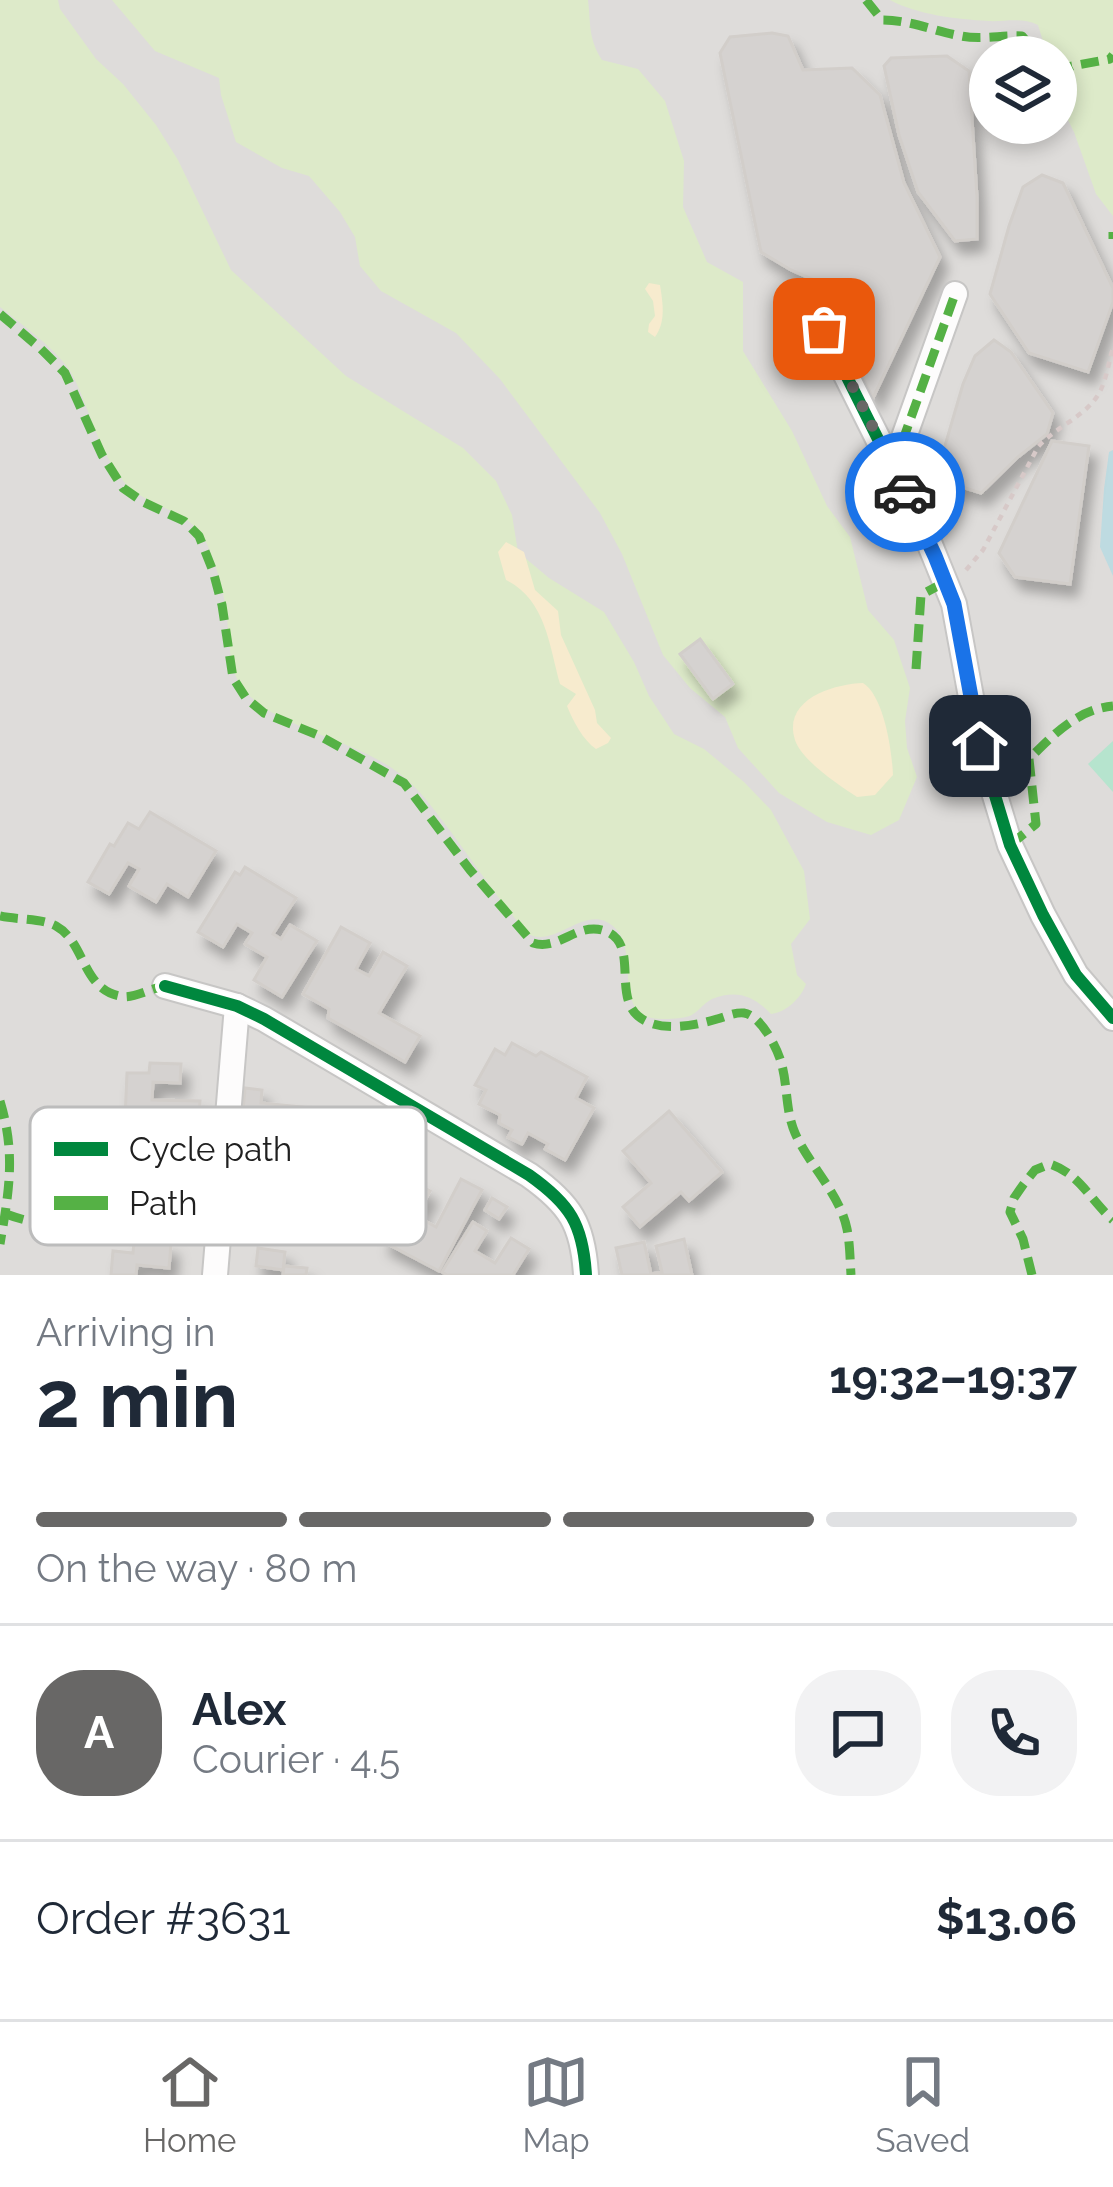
<!DOCTYPE html>
<meta charset="utf-8">
<style>
body{margin:0;font-family:Raleway,sans-serif;background:#f2f2f3;color:#1f2937;height:100vh;display:flex;flex-direction:column;font-size:45px;white-space:nowrap}
*{box-sizing:border-box;margin:0}
p{font-size:39px;color:#747a83}
.icon{flex:none;width:66px;height:66px;fill:none;stroke:currentColor;stroke-width:2;stroke-linecap:round;stroke-linejoin:round}
.map{position:relative;height:1275px;overflow:hidden}
.side{display:flex;flex-direction:column;background:#fff;flex:1}
.side>*{flex:none}
.fabs{position:absolute;left:969px;top:36px;display:grid;gap:24px}
.fabs a{display:grid;place-items:center;width:108px;height:108px;border-radius:50%;background:#fff;box-shadow:0 6px 18px #0003;font-size:60px}
.pin{position:absolute;display:grid;place-items:center;width:102px;height:102px;color:#fff;margin:-51px;border-radius:24px;box-shadow:0 6px 18px #0006}
.courier{position:absolute;display:grid;place-items:center;width:120px;height:120px;margin:-60px;border:9px solid #1a73e8;border-radius:50%;background:#fff;color:#222;box-shadow:0 3px 15px #0007}
.overview em{font-style:normal;font-weight:700}
.overview div{display:flex;flex-direction:column-reverse}
.overview{display:flex;align-items:center;justify-content:space-between;height:204px;padding:0 36px}
h1{font-size:78px;font-weight:700;line-height:90px}
.bar{display:grid;grid-template-columns:repeat(4,1fr);gap:18px 12px;align-content:center;height:144px;padding:0 36px}
.bar i{height:15px;border-radius:9px;background:#e0e1e3}
.bar .active{background:#686766}
.bar p{grid-column:span 4}
.line{display:flex;align-items:center;gap:30px;padding:0 36px;border-top:3px solid #e0e1e3}
.line div{flex:1}
.round{display:grid;place-items:center;flex:none;width:126px;height:126px;border-radius:48px;background:#f2f2f3}
.tab-bar{display:flex;justify-content:space-around;align-items:center;height:168px;border-top:3px solid #e0e1e3;background:#fff;font-size:33px;color:#747a83}
.tab-bar a{display:grid;justify-items:center;gap:6px}
.tab-bar .active{color:#686766}
.map>svg:first-child{display:block}
.residential{fill:#dedcda;fill-rule:evenodd}
.grass{fill:#ddeac9}
.sand{fill:#f7ebce}
.pitch{fill:#b6e4ce}
.water{fill:#bedbe1}
.building{fill:#d5d2d0;stroke:#d2ceca;stroke-width:3;filter:url(#shadow)}
.lines{fill:none;stroke-linecap:round;stroke-linejoin:round}
.street-casing{stroke:#c7c6c5;stroke-width:28}
.path{stroke:#d7c9c8;stroke-width:4.5;stroke-dasharray:6 6;stroke-linecap:butt}
.street{stroke:#fdfcfc;stroke-width:24}
.quiet{stroke:#55b145;stroke-width:9;stroke-dasharray:18 9;stroke-linecap:butt}
.cycleway-casing{stroke:#fff;stroke-width:20}
.cycleway{stroke:#00873e;stroke-width:12}
.done{stroke:#686766;stroke-width:12;stroke-dasharray:0 21.6}
.route{stroke:#1a73e8;stroke-width:15}
.key{fill:#fff;stroke:#bcbcbc;stroke-width:3}
.key-label{font-size:33px;fill:#202020}
</style>
<div class="map">
<svg width="1113" height="1275" viewBox="0 0 1113 1275">
<defs>
<filter id="shadow"><feDropShadow dx="7" dy="12" stdDeviation="6" flood-color="#0004"/></filter>
</defs>
<rect width="100%" height="100%" fill="#efece9"/>
<!-- residential -->
<path class="residential" d="M0,0h1113v1275h-1113zM990,57h66v66h-66z"/>
<!-- grass -->
<g class="grass">
<path d="M0,0h58l2,9 36,50 27,25 33,41 22,35 53,110 115,106 117,72 33,33 16,34 6,37 31,26 55,34 30,50 15,34 25,38 30,15 40,33 27,28 33,61 6,48 -19,25 6,31 9,9c-5,14 -19,28 -35,30 -17,-18 -34,-25 -59,-15 -8,4 -14,13 -22,17 -9,3 -29,4 -38,2 -38,-7 -13,-68 -37,-90 -28,-28 -58,21 -87,6 -28,-32 -52,-68 -77,-102 -17,-22 -32,-45 -55,-61 -43,-32 -120,-43 -152,-81 -17,-20 -14,-56 -18,-80 -3,-22 -11,-50 -21,-70 -18,-33 -57,-31 -80,-57 -27,-32 -34,-71 -52,-107 -13,-25 -51,-51 -73,-69z"/>
<path d="M112,0h476c3,25 0,38 14,60l36,9 27,32 19,60 -1,46 24,55 36,20v69l49,80 35,75 23,31 18,73 26,30 16,48 -5,33 2,27 10,29 -18,43 -28,15 -44,-13 -48,-29 -41,-45 -13,-31 -35,-29 -27,-33 -41,-101 -22,-41 -100,-134 -44,-46 -75,-42 -21,-25 -5,-29 -15,-25 -31,-36 -27,-8 -46,-26 -15,-47 -2,-17 -64,-27z"/>
<path d="M890,0h223v216l-17,-22 -22,-62 -18,-36v-39h-8l-10,-32c-15,-8 -33,-3 -50,-4 -32,-2 -70,-6 -98,-21z"/>
</g>
<!-- sand -->
<g class="sand">
<path d="M649,283l11,2c3,19 6,37 -5,52l-7,-5 1,-8 6,-8 -2,-15 -8,-12z"/>
<path d="M506,542l18,10 11,38 23,21 3,24 34,75 2,13 14,15 -3,5 -12,6c-13,-9 -23,-28 -29,-43l9,-12 -16,-10c-11,-39 -14,-84 -54,-104l-8,-28z"/>
<path d="M863,683c21,13 29,68 30,92l-18,20 -18,2c-18,-12 -55,-36 -62,-57 -13,-41 39,-56 68,-57z"/>
</g>
<!-- pitch -->
<polygon class="pitch" points="1113,741 1113,792 1088,764"/>
<!-- water -->
<polygon class="water" points="1113,450 1113,576 1100,547 1104,489 1109,452"/>
<!-- building -->
<g class="building">
<polygon points="772,33 788,36 803,70 852,68 880,95 904,183 940,257 873,398 814,280 791,270 761,252 720,53 730,37"/>
<polygon points="947,56 969,71 977,197 977,239 955,241 918,192 899,135 884,66 891,58"/>
<polygon points="1042,175 1063,183 1113,288 1113,302 1088,372 1029,353 990,294 1009,226 1023,187"/>
<polygon points="994,340 1011,352 1053,413 1047,434 1018,457 981,493 962,487 937,473 963,384 975,356"/>
<polygon points="1052,441 1089,446 1070,584 1015,577 999,553"/>
<polygon points="700,639 733,684 713,699 680,654"/>
<polygon points="150,812 216,851 188,897 167,884 156,902 129,886 139,869 128,863 109,894 88,882 110,844 114,846 128,823 139,829"/>
<polygon points="245,867 296,898 273,934 281,939 290,925 317,941 282,997 254,980 267,957 245,944 252,933 237,924 223,947 198,932 235,872 240,875"/>
<polygon points="341,927 370,943 356,969 369,976 383,952 407,966 379,1013 420,1036 405,1062 328,1018 329,1009 303,994"/>
<polygon points="512,1043 536,1056 541,1052 587,1077 576,1098 594,1108 565,1160 545,1149 548,1144 528,1133 522,1144 508,1137 512,1130 499,1123 500,1115 479,1104 486,1090 475,1085 495,1049 505,1055"/>
<polygon points="150,1063 181,1064 180,1083 153,1082 152,1100 200,1101 199,1122 125,1119 127,1073 149,1073"/>
<polygon points="245,1088 262,1090 261,1103 303,1107 299,1148 266,1144 268,1124 242,1122"/>
<polygon points="669,1111 722,1172 689,1201 681,1192 640,1227 623,1207 651,1183 623,1151"/>
<polygon points="461,1179 482,1190 439,1271 382,1241 414,1182 430,1191 416,1216 436,1227"/>
<polygon points="492,1198 507,1207 499,1219 485,1210"/>
<polygon points="473,1222 487,1231 475,1251 495,1263 511,1238 529,1249 513,1275 447,1275 442,1272"/>
<polygon points="684,1239 692,1275 622,1275 616,1248 644,1242 651,1274 662,1272 656,1246"/>
<polygon points="134,1241 171,1244 169,1268 137,1265 136,1275 111,1275 113,1251 133,1253"/>
<polygon points="258,1248 285,1252 283,1270 256,1266"/>
<polygon points="284,1266 307,1268 306,1275 283,1275"/>
</g>
<g class="lines">
<!-- street casing -->
<g class="street-casing">
<g id="street">
<polyline points="806,295 926,535 954,604 980,746 1010,845 1043,915 1076,975 1113,1018"/>
<polyline points="893,468 955,294"/>
<path d="M165,986l72,20 27,13 265,156c41,29 54,49 57,100"/>
<polyline points="215,1275 237,1006"/>
</g>
</g>
<!-- path -->
<path class="path" d="M966,570l17,-20 55,-103c19,-22 53,-32 64,-60 5,-12 7,-26 11,-39"/>
<!-- street -->
<use href="#street" class="street"/>
<!-- quiet -->
<g class="quiet">
<path d="M866,0l16,20c29,0 51,11 79,16 19,4 41,-1 61,0l18,21"/>
<polyline points="1056,74 1072,66 1110,59 1113,55"/>
<polyline points="1113,232 1113,239"/>
<path d="M0,314l41,35 24,24 37,82 21,33 20,14 41,19 15,15 14,35 9,34 11,73 13,20 18,15 56,23 84,47 66,87 63,73c25,8 44,-20 69,-13 39,10 10,64 36,86 20,17 56,10 79,3 8,-2 18,-7 27,-6 16,2 33,34 37,49 7,23 4,48 14,71 14,32 45,61 52,96 3,15 3,31 4,46"/>
<polyline points="893,468 955,294"/>
<polyline points="916,669 921,595 945,582"/>
<path d="M1010,845l26,-21 -7,-65c24,-24 49,-50 84,-53"/>
<path d="M0,916c18,4 41,2 56,10 29,16 26,62 63,70 13,4 32,-8 46,-10"/>
<path d="M0,1101c16,53 9,90 0,143"/>
<path d="M6,1214c27,10 50,13 77,3"/>
<path d="M1032,1275l-9,-36 -13,-27 4,-14 9,-13 12,-15 15,-6c30,10 40,36 63,56"/>
</g>
<!-- cycleway casing -->
<g class="cycleway-casing">
<g id="cycleway">
<polyline points="806,295 926,535 954,604 980,746 1010,845 1043,915 1076,975 1113,1018"/>
<path d="M165,986l72,20 27,13 265,156c41,29 54,49 57,100"/>
</g>
</g>
<!-- cycleway -->
<use href="#cycleway" class="cycleway"/>
</g>
<g class="lines">
<!-- done -->
<polyline class="done" points="824,329 905,492"/>
<!-- route -->
<polyline class="route" points="905,492 935,556 954,604 980,746"/>
</g>
<!-- legend -->
<rect x="30" y="1107" width="396" height="138" rx="18" class="key"/>
<rect x="54" y="1142" width="54" height="14" fill="#00873e"/>
<rect x="54" y="1196" width="54" height="14" fill="#55b145"/>
<g class="key-label">
<text x="129" y="1161">Cycle path</text>
<text x="129" y="1215">Path</text>
</g>
</svg>
<div class="fabs">
<a><svg class="icon" aria-label="layers" viewBox="0 0 24 24"><path d="M12 4l9 5-9 5-9-5zM3 14l9 5 9-5"/></svg></a>
</div>
<div class="pin" style="left:824px;top:329px;background:#ea580c"><svg class="icon" aria-label="bag" viewBox="0 0 24 24"><path d="M5 8h14l-1 12H6zM9 8a3 3 0 0 1 6 0"/></svg></div>
<div class="pin" style="left:980px;top:746px;background:#1f2937"><svg class="icon" aria-label="home" viewBox="0 0 24 24"><path d="M3 11l9-7 9 7M6 9v11h12V9"/></svg></div>
<div class="courier" style="left:905px;top:492px"><svg class="icon" aria-label="car" viewBox="0 0 24 24"><path d="M5 17H2v-5l4-1 3-4h7l3 4 3 1v5h-3M9 17h6M6 11h13"/><circle cx="7" cy="17" r="2"/><circle cx="17" cy="17" r="2"/></svg></div>
</div>
<section class="side">
<div class="overview"><div><h1>2 min</h1><p>Arriving in</p></div><em>19:32–19:37</em></div>
<div class="bar"><i class="active"></i><i class="active"></i><i class="active"></i><i></i><p>On the way · 80 m</p></div>
<div class="line" style="height:216px"><b class="round" style="background:#686766;color:#fff">A</b><div><b>Alex</b><p>Courier · 4.5</p></div><a class="round"><svg class="icon" aria-label="chat" viewBox="0 0 24 24"><path d="M4 5h16v11H9l-5 4z"/></svg></a><a class="round"><svg class="icon" aria-label="phone" viewBox="0 0 24 24"><path d="M5 4h4l2 5-3 2q2 4 5 5l2-3 5 2v4C11 20 4 13 5 4z"/></svg></a></div>
<div class="line" style="height:156px"><div>Order #3631</div><b>$13.06</b></div>
</section>
<nav class="tab-bar">
<a class="active"><svg class="icon" aria-label="home" viewBox="0 0 24 24"><path d="M3 11l9-7 9 7M6 9v11h12V9"/></svg>Home</a>
<a><svg class="icon" aria-label="map" viewBox="0 0 24 24"><path d="M3 6l6-2 6 2 6-2v14l-6 2-6-2-6 2zM9 4v14M15 6v14"/></svg>Map</a>
<a><svg class="icon" aria-label="saved" viewBox="0 0 24 24"><path d="M7 4h10v16l-5-4-5 4z"/></svg>Saved</a>
</nav>
